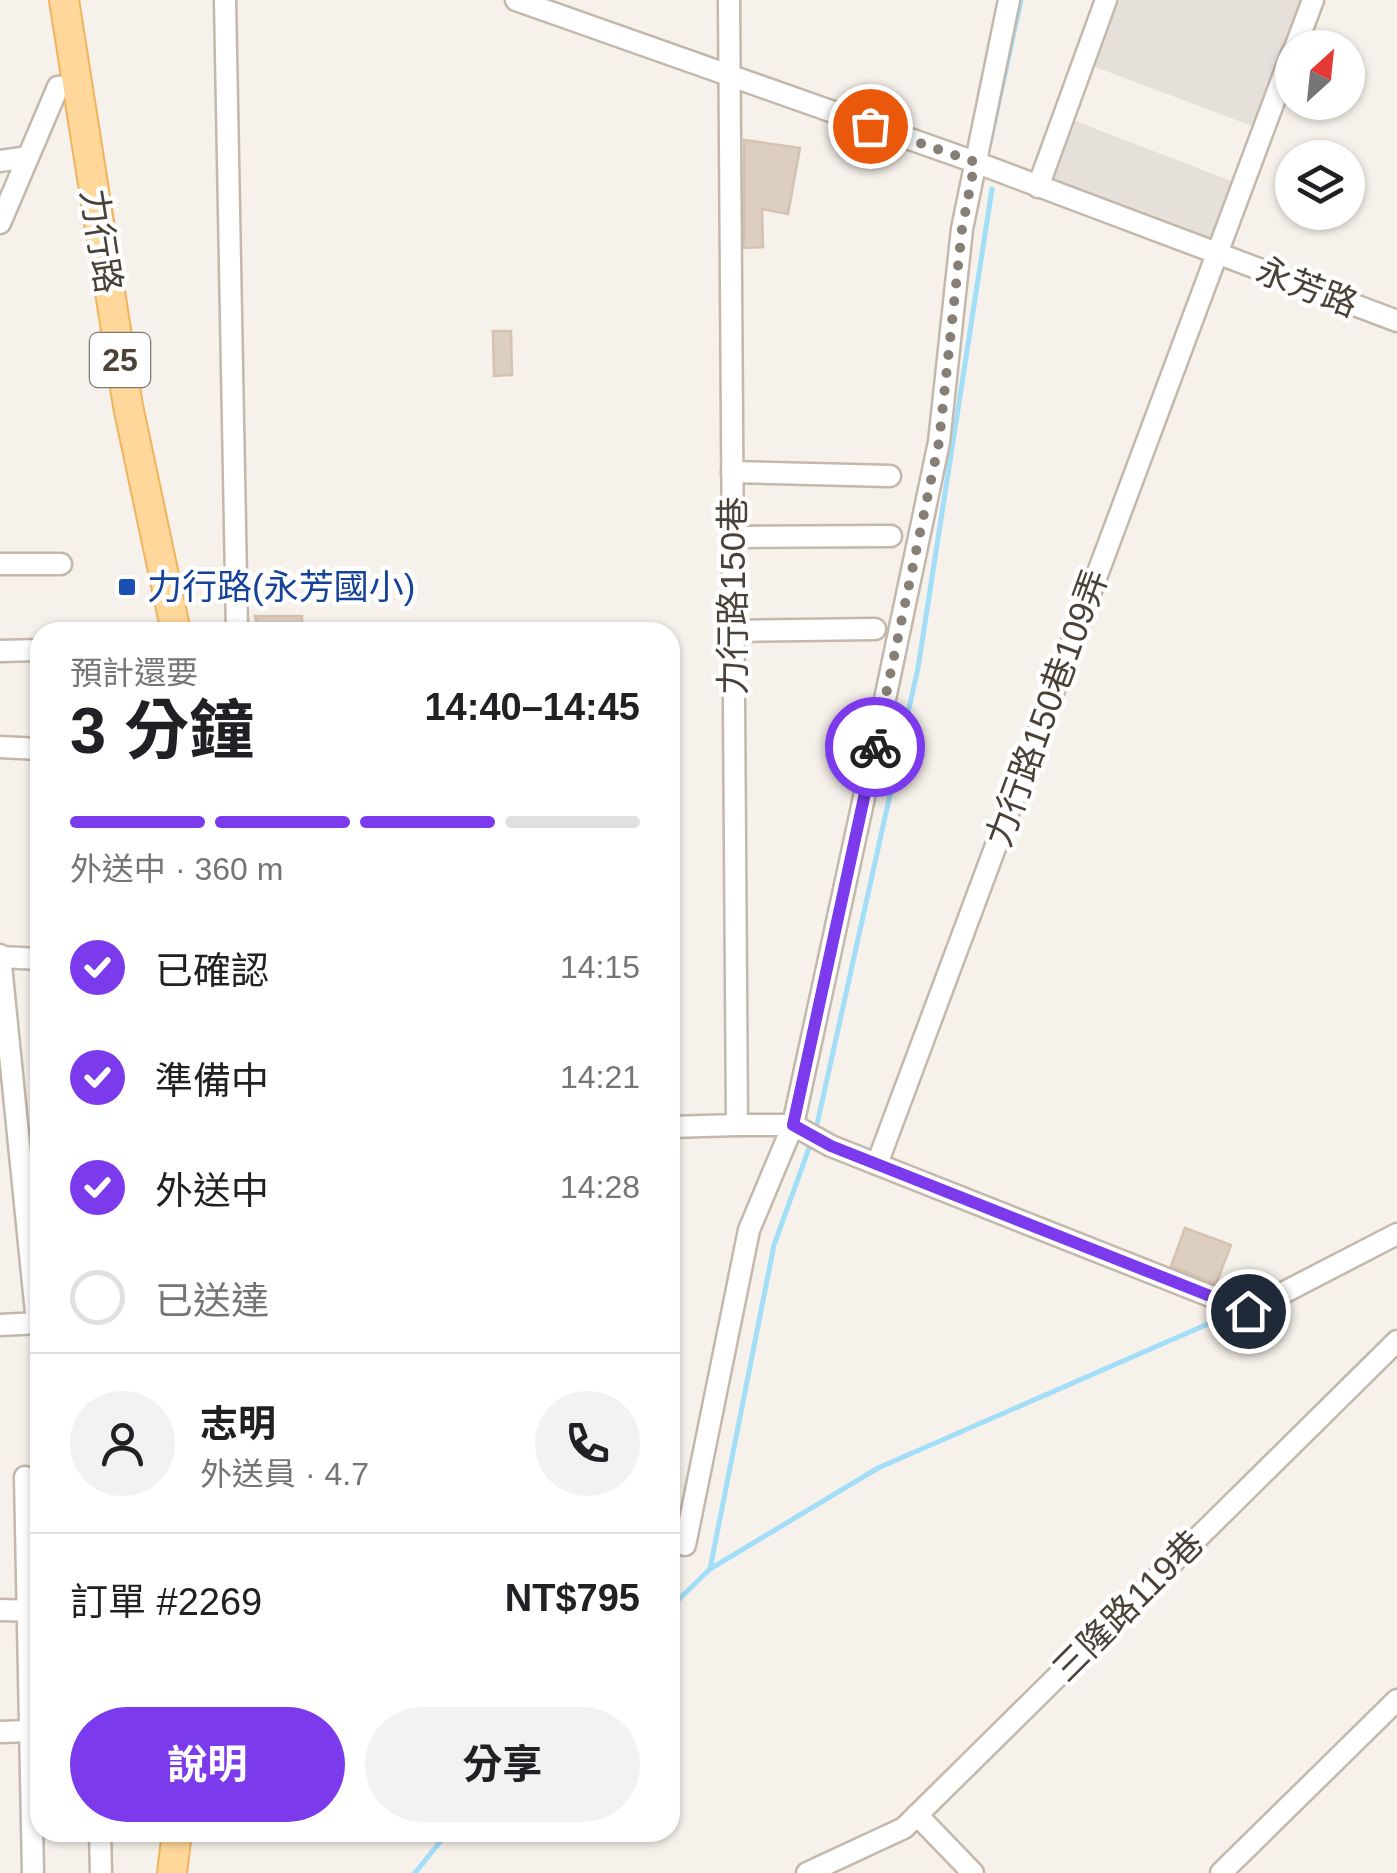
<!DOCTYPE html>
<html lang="zh-TW">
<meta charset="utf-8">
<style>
body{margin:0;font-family:Helvetica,"Noto Sans TC",sans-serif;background:#f2f2f2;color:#202124;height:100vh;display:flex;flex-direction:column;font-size:38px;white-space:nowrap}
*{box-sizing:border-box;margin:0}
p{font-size:32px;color:#757577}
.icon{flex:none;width:55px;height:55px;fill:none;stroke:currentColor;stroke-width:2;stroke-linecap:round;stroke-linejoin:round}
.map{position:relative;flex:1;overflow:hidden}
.sheet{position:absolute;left:30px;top:622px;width:650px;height:1220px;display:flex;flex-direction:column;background:#fff;border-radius:30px;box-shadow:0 2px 8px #0004}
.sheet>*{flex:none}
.needle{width:65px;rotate:27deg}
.fabs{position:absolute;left:1275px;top:30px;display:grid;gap:20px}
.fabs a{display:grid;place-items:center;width:90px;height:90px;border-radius:50%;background:#fff;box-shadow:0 2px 8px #0004;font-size:50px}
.pin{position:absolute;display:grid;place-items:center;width:85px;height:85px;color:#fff;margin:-42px;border:5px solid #fff;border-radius:50%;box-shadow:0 2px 10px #0007}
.courier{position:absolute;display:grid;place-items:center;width:100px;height:100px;margin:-50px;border:8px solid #7c3aed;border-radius:50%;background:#fff;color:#222;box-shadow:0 2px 12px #0007}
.head em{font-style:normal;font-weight:700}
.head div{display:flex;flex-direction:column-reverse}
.head{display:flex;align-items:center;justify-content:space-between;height:170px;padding:0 40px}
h1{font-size:65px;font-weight:700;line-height:75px}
.bar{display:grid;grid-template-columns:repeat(4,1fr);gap:15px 10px;align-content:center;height:120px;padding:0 40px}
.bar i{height:12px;border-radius:8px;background:#e0e0e0}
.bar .on{background:#7c3aed}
.bar p{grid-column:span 4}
.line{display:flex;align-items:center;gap:25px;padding:0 40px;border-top:2px solid #e0e0e0}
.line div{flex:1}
.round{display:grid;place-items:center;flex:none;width:105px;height:105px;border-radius:52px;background:#f2f2f2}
ol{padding:0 40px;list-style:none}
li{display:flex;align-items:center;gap:30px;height:110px}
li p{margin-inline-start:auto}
li .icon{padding:10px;border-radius:50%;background:#7c3aed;color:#fff;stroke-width:4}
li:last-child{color:#757577}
li i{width:55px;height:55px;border:5px solid #e0e0e0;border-radius:50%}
.action{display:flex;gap:20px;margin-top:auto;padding:20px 40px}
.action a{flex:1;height:115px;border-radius:60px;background:#7c3aed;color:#fff;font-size:40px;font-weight:700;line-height:115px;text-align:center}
.action a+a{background:#f2f2f2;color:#202124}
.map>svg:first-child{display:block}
.industrial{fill:#e6e0db}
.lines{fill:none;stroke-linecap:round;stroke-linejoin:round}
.stream{stroke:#a2def8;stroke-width:5}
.building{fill:#dccec1;stroke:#d5c2b0;stroke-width:2.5}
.minor-casing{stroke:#c3b8ab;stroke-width:25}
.major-casing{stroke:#f0b35f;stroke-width:32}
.minor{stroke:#fff;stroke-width:20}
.major{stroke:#ffd79a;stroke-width:28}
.done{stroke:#877f76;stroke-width:10;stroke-dasharray:0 18}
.route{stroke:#7c3aed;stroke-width:12}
.transit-dot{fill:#1a4fb4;stroke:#fff;stroke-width:4}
.labels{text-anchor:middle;stroke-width:9;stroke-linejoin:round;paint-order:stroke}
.shield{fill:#fff;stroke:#817a73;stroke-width:2.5}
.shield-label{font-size:32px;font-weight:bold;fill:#4b4137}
.street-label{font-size:35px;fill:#4b4137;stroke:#fff}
.transit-label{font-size:35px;fill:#164399;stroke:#fff;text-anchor:start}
</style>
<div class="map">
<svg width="1397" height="1873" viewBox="0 0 1397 1873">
<rect width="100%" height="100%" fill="#f6f1ea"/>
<!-- industrial -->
<g class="industrial">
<polygon points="1114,0 1309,0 1260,129 1090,65"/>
<polygon points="1070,119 1239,184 1216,247 1046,182"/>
</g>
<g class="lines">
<!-- stream -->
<g class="stream">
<polyline points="990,143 1021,0"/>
<polyline points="816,1129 918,668 992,189"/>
<polyline points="710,1569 774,1245 812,1140"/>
<polyline points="670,1608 710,1569 878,1468 1233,1313"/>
<polyline points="415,1873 448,1832"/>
</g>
</g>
<!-- building -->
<g class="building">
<polygon points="744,140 800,148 788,214 762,209 763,247 744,248"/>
<polygon points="493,331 511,331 512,375 494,376"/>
<polygon points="255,616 302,616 302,632 259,632"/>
<polygon points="1185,1228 1231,1245 1216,1284 1171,1266"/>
</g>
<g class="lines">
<!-- minor casing -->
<g class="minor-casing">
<g id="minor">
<polyline points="225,0 237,632"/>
<polyline points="516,0 975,162 1397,321"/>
<polyline points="1295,48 1313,0"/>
<polyline points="0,161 28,157"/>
<polyline points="1038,187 1106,0"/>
<polyline points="0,223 58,87 76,85"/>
<polyline points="732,472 890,476"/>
<polyline points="732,537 891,536"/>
<polyline points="0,564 61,564"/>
<polyline points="733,631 875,629"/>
<polyline points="0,651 40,650"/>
<polyline points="0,747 40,749"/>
<polyline points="0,955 37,1323"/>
<polyline points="0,957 40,959"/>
<polyline points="737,1125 793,1125 831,1146 1248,1311 1397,1234"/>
<polyline points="670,1127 737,1125 729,0"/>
<polyline points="877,1164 1292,53"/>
<polyline points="0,1325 40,1323"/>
<polyline points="25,1477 33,1873"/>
<polyline points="685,1545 749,1230 793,1125 876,742 939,442 962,229 1009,0"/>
<polyline points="0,1610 38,1611"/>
<polyline points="0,1732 29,1731"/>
<polyline points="917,1815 973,1873"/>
<polyline points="100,1832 101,1873"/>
<polyline points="807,1873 904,1828 1397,1341"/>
<polyline points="1221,1873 1397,1700"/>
</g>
</g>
<!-- major casing -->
<g class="major-casing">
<g id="major">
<polyline points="64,0 128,406 176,632"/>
<polyline points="172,1873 177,1832"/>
</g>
</g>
<!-- minor -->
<use href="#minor" class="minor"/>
<!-- major -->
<use href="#major" class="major"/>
</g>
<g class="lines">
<!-- done -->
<polyline class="done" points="870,126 975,162 962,229 939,442 875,747"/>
<!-- route -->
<polyline class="route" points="875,747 793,1125 831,1146 1248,1311"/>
</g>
<!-- markers -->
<rect class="transit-dot" x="117" y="577" width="20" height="20" rx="5"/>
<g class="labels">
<!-- shield labels -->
<rect class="shield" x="90" y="333" width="60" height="54" rx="8"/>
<g class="shield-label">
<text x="120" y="371">25</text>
</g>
<!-- street labels -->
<g class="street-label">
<text transform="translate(101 241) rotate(81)" y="12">力行路</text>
<text transform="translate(1307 287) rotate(21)" y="12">永芳路</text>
<text transform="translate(733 596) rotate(-90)" y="12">力行路150巷</text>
<text transform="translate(1047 708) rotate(-70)" y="12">力行路150巷109弄</text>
<text transform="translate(1128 1606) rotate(-45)" y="12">三隆路119巷</text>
</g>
<!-- transit labels -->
<g class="transit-label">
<text x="147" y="599">力行路(永芳國小)</text>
</g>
</g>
</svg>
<div class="fabs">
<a><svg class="needle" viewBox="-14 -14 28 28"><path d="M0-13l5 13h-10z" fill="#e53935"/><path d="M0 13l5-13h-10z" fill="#757577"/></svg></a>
<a><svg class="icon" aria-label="layers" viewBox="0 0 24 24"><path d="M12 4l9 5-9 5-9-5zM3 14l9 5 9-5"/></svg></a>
</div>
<div class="pin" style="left:870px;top:126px;background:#ea580c"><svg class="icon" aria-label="bag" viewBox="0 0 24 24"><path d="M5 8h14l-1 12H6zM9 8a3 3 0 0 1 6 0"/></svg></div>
<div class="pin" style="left:1248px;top:1311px;background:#1f2937"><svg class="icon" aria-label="home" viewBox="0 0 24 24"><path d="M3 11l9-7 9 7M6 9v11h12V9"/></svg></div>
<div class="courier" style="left:875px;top:747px"><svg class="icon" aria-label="bike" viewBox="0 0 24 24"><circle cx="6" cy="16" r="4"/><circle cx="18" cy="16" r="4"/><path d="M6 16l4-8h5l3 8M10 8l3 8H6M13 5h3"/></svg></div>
<section class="sheet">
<div class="head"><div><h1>3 分鐘</h1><p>預計還要</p></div><em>14:40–14:45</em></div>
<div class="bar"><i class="on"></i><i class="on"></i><i class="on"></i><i></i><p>外送中 · 360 m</p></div>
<ol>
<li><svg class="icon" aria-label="check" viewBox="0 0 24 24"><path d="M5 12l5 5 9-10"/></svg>已確認<p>14:15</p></li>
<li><svg class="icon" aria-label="check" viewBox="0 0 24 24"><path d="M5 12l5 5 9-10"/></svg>準備中<p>14:21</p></li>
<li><svg class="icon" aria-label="check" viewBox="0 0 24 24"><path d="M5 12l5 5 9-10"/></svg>外送中<p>14:28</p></li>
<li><i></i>已送達</li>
</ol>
<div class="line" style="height:180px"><a class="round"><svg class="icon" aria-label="person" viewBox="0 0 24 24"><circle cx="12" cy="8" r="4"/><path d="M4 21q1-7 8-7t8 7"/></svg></a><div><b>志明</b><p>外送員 · 4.7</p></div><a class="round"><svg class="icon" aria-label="phone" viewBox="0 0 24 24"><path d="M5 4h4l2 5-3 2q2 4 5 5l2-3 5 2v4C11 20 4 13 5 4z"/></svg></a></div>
<div class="line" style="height:130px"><div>訂單 #2269</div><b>NT$795</b></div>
<div class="action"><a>說明</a><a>分享</a></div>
</section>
</div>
